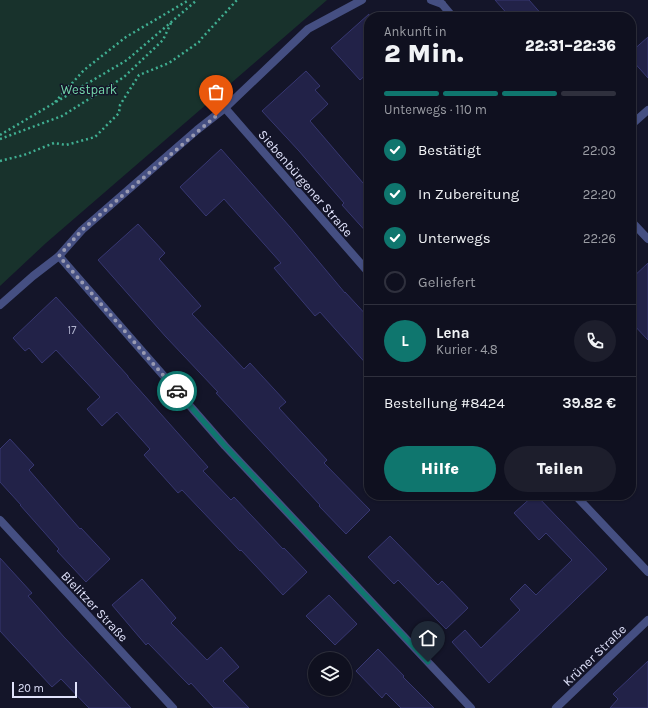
<!DOCTYPE html>
<html lang="de">
<meta charset="utf-8">
<style>
body{margin:0;font-family:Karla,sans-serif;background:#1d1e2c;color:#f1f3f6;height:100vh;display:flex;flex-direction:column;font-size:15px;white-space:nowrap}
*{box-sizing:border-box;margin:0}
p{font-size:13px;color:#9b9da4}
.icon{flex:none;width:22px;height:22px;fill:none;stroke:currentColor;stroke-width:2;stroke-linecap:round;stroke-linejoin:round}
.map{position:relative;flex:1;overflow:hidden}
.sheet{position:absolute;left:364px;top:12px;width:272px;height:488px;display:flex;flex-direction:column;background:#0f101f;border-radius:16px;box-shadow:0 1px 3px #0004,0 0 0 1px #2f303d}
.sheet>*{flex:none}
.buttons{position:absolute;left:308px;top:652px;display:grid;gap:8px}
.buttons a{display:grid;place-items:center;width:44px;height:44px;border-radius:50%;background:#0f101f;box-shadow:0 1px 3px #0004,0 0 0 1px #2f303d;font-size:20px}
.scale{position:absolute;left:12px;bottom:10px;width:65px;box-sizing:border-box;padding-left:4px;border:2px solid #e0e2fb;border-top:0;font-size:11px;line-height:14px;white-space:nowrap;color:#e0e2fb;-webkit-text-stroke:3px #141529;paint-order:stroke}
.pin{position:absolute;display:grid;place-items:center;width:34px;height:34px;color:#fff;margin:-41px -17px;border-radius:50% 50% 50% 0;rotate:-45deg;box-shadow:0 0 4px #0007}
.pin .icon{rotate:45deg}
.courier{position:absolute;display:grid;place-items:center;width:40px;height:40px;margin:-20px;border:3px solid #0f766e;border-radius:50%;background:#fff;color:#222;box-shadow:0 1px 5px #0007}
.headline em{font-style:normal;font-weight:800}
.headline div{display:flex;flex-direction:column-reverse}
.headline{display:flex;align-items:center;justify-content:space-between;height:68px;padding:0 20px}
h1{font-size:26px;font-weight:800;line-height:30px}
.bar{display:grid;grid-template-columns:repeat(4,1fr);gap:6px 4px;align-content:center;height:48px;padding:0 20px}
.bar i{height:5px;border-radius:3px;background:#2f303d}
.bar .selected{background:#0f766e}
.bar p{grid-column:span 4}
.line{display:flex;align-items:center;gap:10px;padding:0 20px;border-top:1px solid #2f303d}
.line div{flex:1}
.round{display:grid;place-items:center;flex:none;width:42px;height:42px;border-radius:21px;background:#1d1e2c}
ol{padding:0 20px;list-style:none}
li{display:flex;align-items:center;gap:12px;height:44px}
li p{margin-inline-start:auto}
li .icon{padding:4px;border-radius:50%;background:#0f766e;color:#fff;stroke-width:4}
li:last-child{color:#9b9da4}
li i{width:22px;height:22px;border:2px solid #2f303d;border-radius:50%}
.primary-button{display:flex;gap:8px;margin-top:auto;padding:8px 20px}
.primary-button a{flex:1;height:46px;border-radius:24px;background:#0f766e;color:#fff;font-size:16px;font-weight:800;line-height:46px;text-align:center}
.primary-button a+a{background:#1d1e2c;color:#f1f3f6}
.map>svg:first-child{display:block}
.green{fill:#18322c}
.building{fill:#222248;stroke:#373771}
.lines{fill:none;stroke-linecap:round;stroke-linejoin:round}
.path{stroke:#40af92;stroke-width:2.5;stroke-dasharray:2 3;stroke-linecap:butt}
.minor{stroke:#454f82;stroke-width:8}
.done{stroke:#999ab2;stroke-width:4;stroke-dasharray:0 7.2}
.route{stroke:#0f766e;stroke-width:5}
.labels{text-anchor:middle;stroke-width:3;stroke-linejoin:round;paint-order:stroke}
.number-label{font-size:11px;fill:#b0b2ce}
.park-label{font-size:13px;fill:#73d4a8;stroke:#141529}
.street-label{font-size:13px;fill:#e0e2fb;stroke:#141529}
</style>
<div class="map">
<svg width="648" height="708" viewBox="0 0 648 708">
<rect width="100%" height="100%" fill="#141529"/>
<!-- green -->
<polygon class="green" points="0,0 327,0 46,243 0,286"/>
<!-- building -->
<g class="building">
<polygon points="495,0 529,0 544,17 510,17"/>
<polygon points="369,14 369,72 360,80 331,48"/>
<polygon points="648,37 648,78 631,59 631,52"/>
<polygon points="306,71 320,86 315,90 328,104 310,121 369,190 369,235 342,205 344,203 299,151 262,111"/>
<polygon points="221,149 290,227 345,293 345,292 369,318 369,367 320,312 315,316 274,268 281,263 224,199 206,216 180,187"/>
<polygon points="138,224 165,253 159,259 201,306 192,314 244,369 250,363 286,402 279,408 327,460 324,463 370,510 346,534 319,506 320,505 216,393 218,392 166,337 98,260"/>
<polygon points="648,263 648,340 631,322 631,279"/>
<polygon points="56,297 128,376 128,377 208,467 203,471 231,500 234,497 283,549 284,548 307,572 283,595 241,550 240,551 182,490 178,493 144,455 150,449 117,412 102,426 87,409 100,397 56,350 42,363 29,348 25,351 13,338"/>
<polygon points="10,439 34,465 29,470 80,529 81,528 110,559 86,582 57,551 59,549 20,505 21,505 0,482 0,449"/>
<polygon points="534,495 536,495 607,569 489,683 452,642 465,630 481,648 520,610 510,599 525,584 536,595 572,560 546,533 539,540 514,513"/>
<polygon points="390,536 438,585 442,581 468,608 446,629 398,580 394,584 368,557"/>
<polygon points="0,558 32,593 28,596 64,637 131,708 89,708 61,679 52,687 0,631"/>
<polygon points="142,579 176,618 171,623 207,660 221,647 239,667 223,681 249,708 214,708 191,683 189,685 148,643 146,645 112,605"/>
<polygon points="329,595 357,624 335,645 306,616"/>
<polygon points="378,649 404,676 403,677 434,708 401,708 386,693 382,698 356,671"/>
<polygon points="648,661 648,708 610,708 618,699 613,694"/>
</g>
<g class="lines">
<!-- path -->
<g class="path">
<polyline points="55,102 84,70 126,37 189,0"/>
<polyline points="0,135 127,60 197,0"/>
<polyline points="0,139 62,116 124,77 163,40 171,23"/>
<polyline points="0,161 24,155 54,143 66,145 95,137 119,113 120,105 139,75 169,63 199,42 202,38 237,0"/>
</g>
<!-- minor -->
<g class="minor">
<polyline points="431,0 442,4"/>
<polyline points="442,4 453,17"/>
<polyline points="225,108 369,273"/>
<polyline points="631,125 648,110"/>
<polyline points="631,221 648,239"/>
<polyline points="59,256 225,446 471,708"/>
<polyline points="0,305 33,276 59,256 82,230 197,130 225,108 308,29 362,0"/>
<polyline points="575,495 648,572"/>
<polyline points="0,520 173,708"/>
<polyline points="556,708 648,620"/>
</g>
</g>
<g class="lines">
<!-- done -->
<polyline class="done" points="177,391 59,256 82,230 216,116"/>
<!-- route -->
<polyline class="route" points="177,391 225,446 428,662"/>
</g>
<g class="labels">
<!-- number labels -->
<g class="number-label">
<text x="72" y="334">17</text>
</g>
<!-- park labels -->
<g class="park-label">
<text x="89" y="94">Westpark</text>
</g>
<!-- street labels -->
<g class="street-label">
<text transform="translate(306 183) rotate(49)" y="5">Siebenbürgener Straße</text>
<text transform="translate(95 606) rotate(47)" y="5">Bielitzer Straße</text>
<text transform="translate(594 655) rotate(-44)" y="5">Krüner Straße</text>
</g>
</g>
</svg>
<div class="buttons">
<a><svg class="icon" aria-label="layers" viewBox="0 0 24 24"><path d="M12 4l9 5-9 5-9-5zM3 14l9 5 9-5"/></svg></a>
</div>
<div class="scale">20 m</div>
<div class="pin" style="left:216px;top:116px;background:#ea580c"><svg class="icon" aria-label="bag" viewBox="0 0 24 24"><path d="M5 8h14l-1 12H6zM9 8a3 3 0 0 1 6 0"/></svg></div>
<div class="pin" style="left:428px;top:662px;background:#1f2937"><svg class="icon" aria-label="home" viewBox="0 0 24 24"><path d="M3 11l9-7 9 7M6 9v11h12V9"/></svg></div>
<div class="courier" style="left:177px;top:391px"><svg class="icon" aria-label="car" viewBox="0 0 24 24"><path d="M5 17H2v-5l4-1 3-4h7l3 4 3 1v5h-3M9 17h6M6 11h13"/><circle cx="7" cy="17" r="2"/><circle cx="17" cy="17" r="2"/></svg></div>
<section class="sheet">
<div class="headline"><div><h1>2 Min.</h1><p>Ankunft in</p></div><em>22:31–22:36</em></div>
<div class="bar"><i class="selected"></i><i class="selected"></i><i class="selected"></i><i></i><p>Unterwegs · 110 m</p></div>
<ol>
<li><svg class="icon" aria-label="check" viewBox="0 0 24 24"><path d="M5 12l5 5 9-10"/></svg>Bestätigt<p>22:03</p></li>
<li><svg class="icon" aria-label="check" viewBox="0 0 24 24"><path d="M5 12l5 5 9-10"/></svg>In Zubereitung<p>22:20</p></li>
<li><svg class="icon" aria-label="check" viewBox="0 0 24 24"><path d="M5 12l5 5 9-10"/></svg>Unterwegs<p>22:26</p></li>
<li><i></i>Geliefert</li>
</ol>
<div class="line" style="height:72px"><b class="round" style="background:#0f766e;color:#fff">L</b><div><b>Lena</b><p>Kurier · 4.8</p></div><a class="round"><svg class="icon" aria-label="phone" viewBox="0 0 24 24"><path d="M5 4h4l2 5-3 2q2 4 5 5l2-3 5 2v4C11 20 4 13 5 4z"/></svg></a></div>
<div class="line" style="height:52px"><div>Bestellung #8424</div><b>39.82 €</b></div>
<div class="primary-button"><a>Hilfe</a><a>Teilen</a></div>
</section>
</div>
